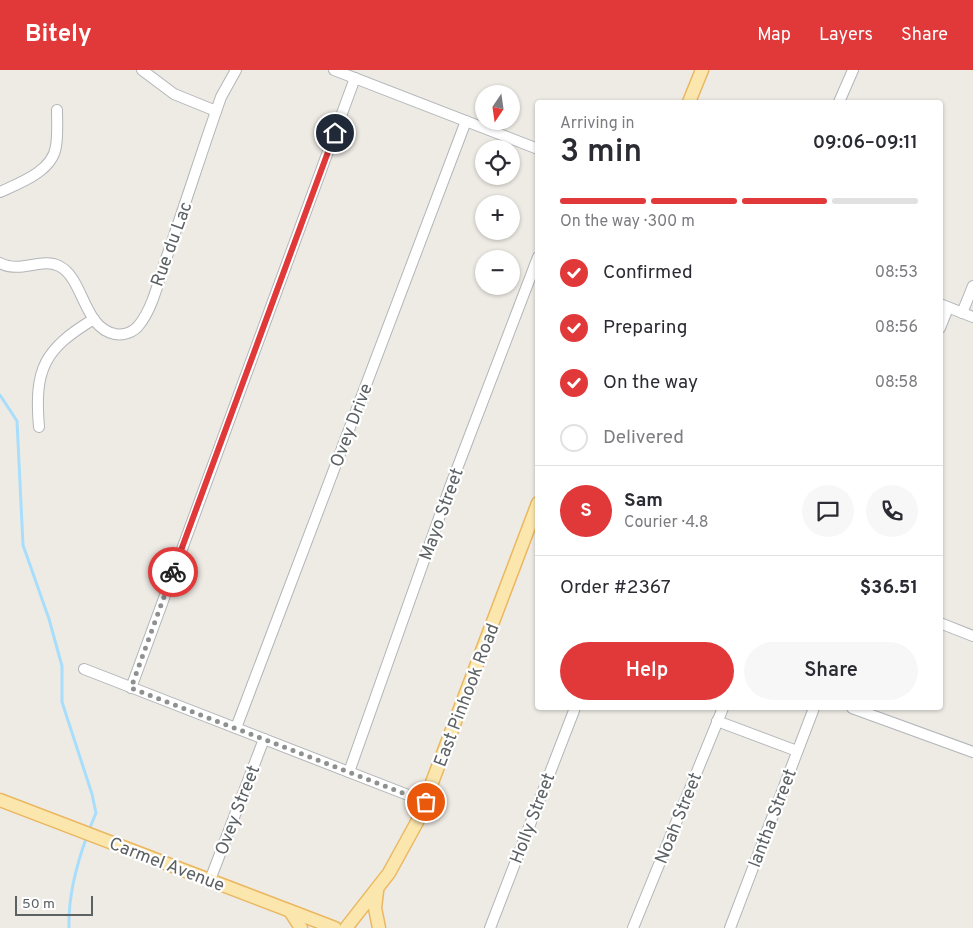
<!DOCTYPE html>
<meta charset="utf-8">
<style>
body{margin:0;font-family:Overpass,sans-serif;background:#f7f7f7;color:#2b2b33;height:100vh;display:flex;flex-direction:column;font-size:19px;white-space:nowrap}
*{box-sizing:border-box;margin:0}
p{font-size:16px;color:#7c7c81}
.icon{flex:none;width:28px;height:28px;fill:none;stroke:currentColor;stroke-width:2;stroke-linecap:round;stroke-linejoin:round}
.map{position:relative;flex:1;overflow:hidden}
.panel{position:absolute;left:535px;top:30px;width:408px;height:610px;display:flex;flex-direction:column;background:#fff;border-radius:5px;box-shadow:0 1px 4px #0004}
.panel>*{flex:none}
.needle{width:32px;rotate:193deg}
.controls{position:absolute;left:475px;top:15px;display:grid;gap:10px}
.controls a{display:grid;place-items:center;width:45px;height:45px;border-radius:50%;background:#fff;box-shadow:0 1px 4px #0004;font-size:25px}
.scale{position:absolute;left:15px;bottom:12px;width:78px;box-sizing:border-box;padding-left:5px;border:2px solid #5c6164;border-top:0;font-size:14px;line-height:18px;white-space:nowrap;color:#5c6164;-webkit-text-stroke:4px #fff;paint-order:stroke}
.pin{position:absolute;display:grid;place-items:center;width:42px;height:42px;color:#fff;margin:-21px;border:2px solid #fff;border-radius:50%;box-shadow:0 1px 5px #0007}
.courier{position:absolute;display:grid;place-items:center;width:50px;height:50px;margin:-25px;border:4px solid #e1383a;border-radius:50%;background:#fff;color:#222;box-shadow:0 1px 6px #0007}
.head em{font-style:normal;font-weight:600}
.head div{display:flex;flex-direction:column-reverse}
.head{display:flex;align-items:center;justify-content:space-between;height:85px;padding:0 25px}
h1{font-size:32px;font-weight:600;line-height:38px}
.bar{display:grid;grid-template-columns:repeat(4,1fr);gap:8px 5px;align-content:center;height:60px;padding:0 25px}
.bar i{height:6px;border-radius:4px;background:#e1e1e2}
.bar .selected{background:#e1383a}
.bar p{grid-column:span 4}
.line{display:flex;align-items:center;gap:12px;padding:0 25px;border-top:1px solid #e1e1e2}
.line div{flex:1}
.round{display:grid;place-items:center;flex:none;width:52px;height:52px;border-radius:26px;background:#f7f7f7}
ol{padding:0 25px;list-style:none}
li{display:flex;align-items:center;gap:15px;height:55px}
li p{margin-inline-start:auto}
li .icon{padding:5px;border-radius:50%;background:#e1383a;color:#fff;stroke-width:4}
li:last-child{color:#7c7c81}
li i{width:28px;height:28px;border:2px solid #e1e1e2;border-radius:50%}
.cta{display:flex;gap:10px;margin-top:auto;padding:10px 25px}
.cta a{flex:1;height:58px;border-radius:30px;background:#e1383a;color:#fff;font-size:20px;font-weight:600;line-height:58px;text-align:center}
.cta a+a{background:#f7f7f7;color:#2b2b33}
header{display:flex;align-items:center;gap:30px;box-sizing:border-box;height:70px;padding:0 25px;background:#e1383a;color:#fff}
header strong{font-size:24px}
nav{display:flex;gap:28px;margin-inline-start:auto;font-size:18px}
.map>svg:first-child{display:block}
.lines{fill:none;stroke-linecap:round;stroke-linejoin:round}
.stream{stroke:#a8defb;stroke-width:3}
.minor-casing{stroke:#b2b5b9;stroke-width:12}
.major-casing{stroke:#ebb761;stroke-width:15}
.minor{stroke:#fff;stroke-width:10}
.major{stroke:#fbe7ad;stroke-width:12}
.done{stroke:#8f9191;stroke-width:5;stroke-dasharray:0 9}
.route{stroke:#e1383a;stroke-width:6}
.labels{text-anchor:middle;stroke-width:4.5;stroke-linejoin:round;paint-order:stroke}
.street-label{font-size:18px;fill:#5c6164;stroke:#fff}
</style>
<header>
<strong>Bitely</strong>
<nav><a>Map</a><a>Layers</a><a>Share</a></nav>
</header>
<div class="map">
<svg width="973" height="858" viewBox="0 0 973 858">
<rect width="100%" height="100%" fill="#eeebe5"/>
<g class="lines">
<!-- stream -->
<g class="stream">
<polyline points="0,325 17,351 23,475 49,549 62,596 62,632 92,724 96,743 89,760"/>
<path d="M69,858c-1,-32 7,-62 18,-92"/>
</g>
<!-- minor casing -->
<g class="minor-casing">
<g id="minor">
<polyline points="142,0 174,24 216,41"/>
<polyline points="334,0 538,79"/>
<polyline points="839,32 853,0"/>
<path d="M0,122c20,-9 53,-21 56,-46 2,-12 1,-24 1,-36"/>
<path d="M0,193c21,11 41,-6 59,3 25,12 24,62 56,68 8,2 19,-2 24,-9 14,-17 20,-46 27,-66 19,-54 36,-108 55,-162l15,-27"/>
<polyline points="940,234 973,247"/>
<polyline points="962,243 973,216"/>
<polyline points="940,258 948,238"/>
<path d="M39,357c-5,-58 5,-78 55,-108"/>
<polyline points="940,553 973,566"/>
<polyline points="84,599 426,732"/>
<polyline points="131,618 355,8"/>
<polyline points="852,638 973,682"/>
<polyline points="717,651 797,681"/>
<polyline points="236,658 466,51"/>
<polyline points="349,702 450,417 538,187"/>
<polyline points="210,810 264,669"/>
<polyline points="490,858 575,638"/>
<polyline points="633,858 723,638"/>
<polyline points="730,858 814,638"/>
</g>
</g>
<!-- major casing -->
<g class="major-casing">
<g id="major">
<polyline points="689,32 702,0"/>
<polyline points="0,730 335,858"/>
<polyline points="377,821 375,838 379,858"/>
<polyline points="290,841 301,858"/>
<polyline points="346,858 389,803 417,752 538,433"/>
</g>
</g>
<!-- minor -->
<use href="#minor" class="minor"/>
<!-- major -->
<use href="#major" class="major"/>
</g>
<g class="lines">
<!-- done -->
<polyline class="done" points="173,502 131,618 426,732"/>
<!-- route -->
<polyline class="route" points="173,502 335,63"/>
</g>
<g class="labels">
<!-- street labels -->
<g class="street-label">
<text transform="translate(171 174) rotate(-70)" y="6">Rue du Lac</text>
<text transform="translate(351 355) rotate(-69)" y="6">Ovey Drive</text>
<text transform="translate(441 444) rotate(-70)" y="6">Mayo Street</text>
<text transform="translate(466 625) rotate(-69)" y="6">East Pinhook Road</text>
<text transform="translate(237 740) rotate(-69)" y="6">Ovey Street</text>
<text transform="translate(532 748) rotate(-69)" y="6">Holly Street</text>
<text transform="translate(678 748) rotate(-68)" y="6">Noah Street</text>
<text transform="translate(772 748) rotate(-69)" y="6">Iantha Street</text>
<text transform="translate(167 794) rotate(21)" y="6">Carmel Avenue</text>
</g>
</g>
</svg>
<div class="controls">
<a><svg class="needle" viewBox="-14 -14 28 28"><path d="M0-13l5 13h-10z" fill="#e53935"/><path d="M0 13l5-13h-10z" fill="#7c7c81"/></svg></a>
<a><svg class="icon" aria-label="locate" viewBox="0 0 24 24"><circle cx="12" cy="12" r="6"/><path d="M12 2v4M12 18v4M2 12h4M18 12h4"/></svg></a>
<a>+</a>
<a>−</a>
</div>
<div class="scale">50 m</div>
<div class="pin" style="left:426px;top:732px;background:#ea580c"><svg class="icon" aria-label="bag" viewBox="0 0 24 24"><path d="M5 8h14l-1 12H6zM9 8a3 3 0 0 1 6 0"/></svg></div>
<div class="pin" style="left:335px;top:63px;background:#1f2937"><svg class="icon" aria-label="home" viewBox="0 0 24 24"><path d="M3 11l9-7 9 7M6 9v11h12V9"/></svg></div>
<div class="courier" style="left:173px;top:502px"><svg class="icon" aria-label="bike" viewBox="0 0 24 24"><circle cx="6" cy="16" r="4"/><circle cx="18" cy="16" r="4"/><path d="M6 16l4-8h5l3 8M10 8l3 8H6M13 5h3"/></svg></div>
<section class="panel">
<div class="head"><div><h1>3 min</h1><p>Arriving in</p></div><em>09:06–09:11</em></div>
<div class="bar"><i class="selected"></i><i class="selected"></i><i class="selected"></i><i></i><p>On the way · 300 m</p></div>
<ol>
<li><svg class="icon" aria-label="check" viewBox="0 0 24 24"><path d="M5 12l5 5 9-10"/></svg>Confirmed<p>08:53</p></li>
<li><svg class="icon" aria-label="check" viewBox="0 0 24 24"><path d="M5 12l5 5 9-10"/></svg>Preparing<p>08:56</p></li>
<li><svg class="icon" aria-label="check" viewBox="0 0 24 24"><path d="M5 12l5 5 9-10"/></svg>On the way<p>08:58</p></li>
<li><i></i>Delivered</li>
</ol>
<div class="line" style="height:90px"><b class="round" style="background:#e1383a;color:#fff">S</b><div><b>Sam</b><p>Courier · 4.8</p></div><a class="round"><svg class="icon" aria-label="chat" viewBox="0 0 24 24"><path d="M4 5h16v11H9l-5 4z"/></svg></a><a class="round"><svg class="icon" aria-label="phone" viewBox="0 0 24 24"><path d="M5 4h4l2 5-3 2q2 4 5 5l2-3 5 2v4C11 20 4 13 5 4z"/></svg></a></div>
<div class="line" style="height:65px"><div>Order #2367</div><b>$36.51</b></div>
<div class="cta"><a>Help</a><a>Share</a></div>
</section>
</div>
